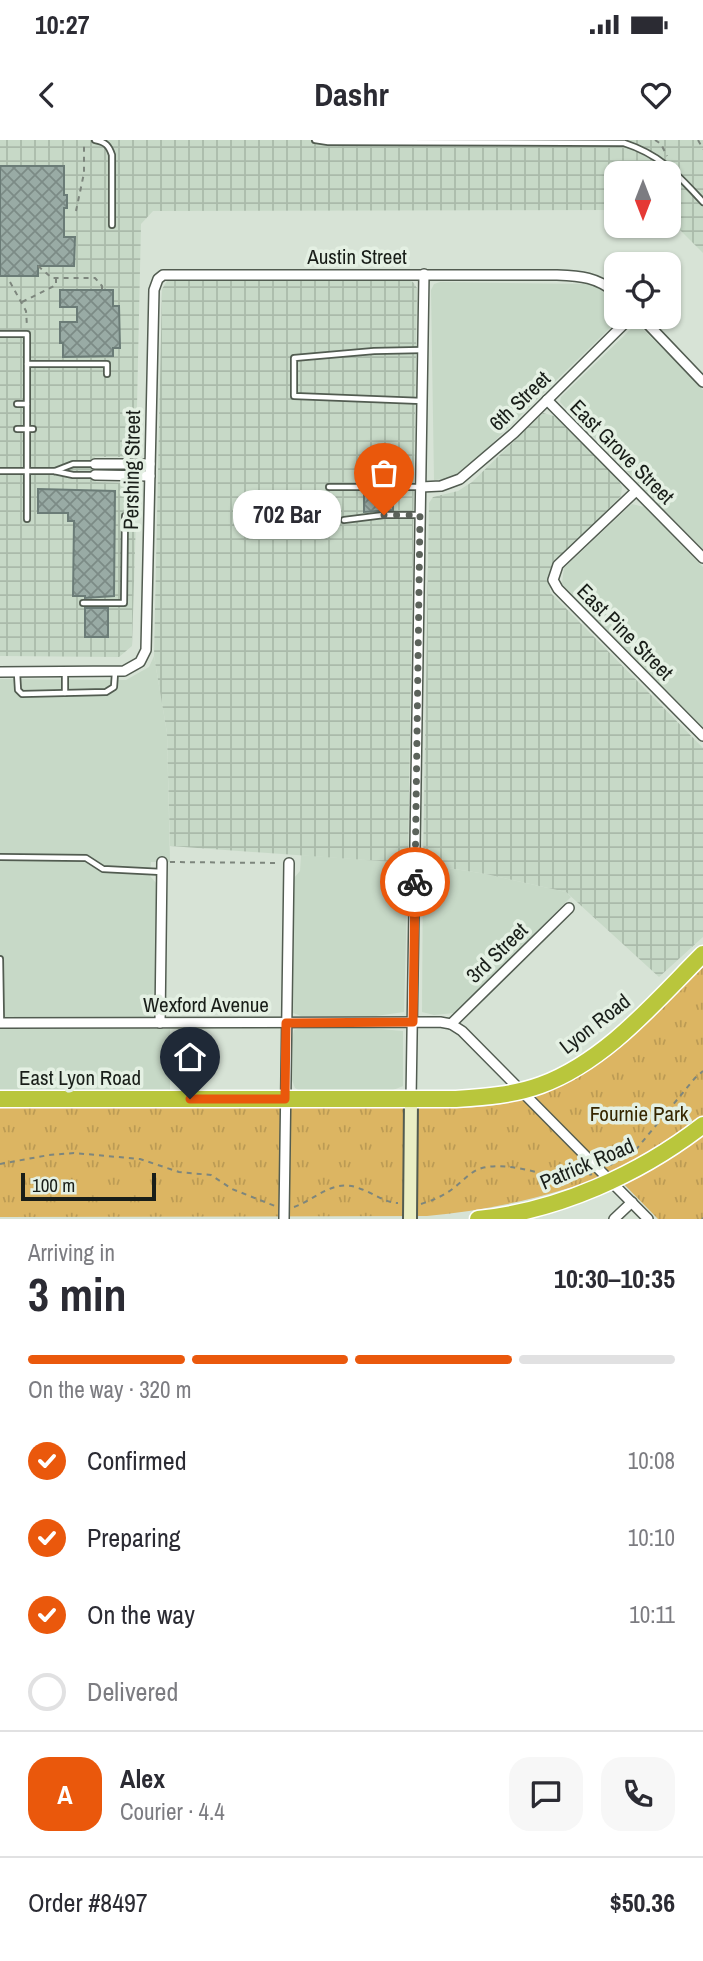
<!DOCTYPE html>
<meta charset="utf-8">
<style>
body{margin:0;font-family:"Archivo Narrow",sans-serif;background:#f7f7f7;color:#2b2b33;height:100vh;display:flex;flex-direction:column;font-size:26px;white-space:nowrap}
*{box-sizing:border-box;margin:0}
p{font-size:23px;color:#7c7c81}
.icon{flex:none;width:38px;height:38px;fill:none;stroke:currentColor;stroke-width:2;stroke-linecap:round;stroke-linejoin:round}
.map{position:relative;height:1079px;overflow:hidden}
.drawer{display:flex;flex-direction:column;background:#fff;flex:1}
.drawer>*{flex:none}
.needle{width:46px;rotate:180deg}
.controls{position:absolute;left:604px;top:21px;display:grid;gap:14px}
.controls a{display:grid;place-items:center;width:77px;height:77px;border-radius:14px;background:#fff;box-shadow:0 2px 5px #0004;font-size:35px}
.scale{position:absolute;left:21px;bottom:18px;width:135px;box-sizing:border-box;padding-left:7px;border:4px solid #191e19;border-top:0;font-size:19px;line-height:24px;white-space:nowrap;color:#191e19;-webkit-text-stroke:5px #e4f0e3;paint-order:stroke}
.pin{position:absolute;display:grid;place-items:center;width:60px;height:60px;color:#fff;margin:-72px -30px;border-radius:50% 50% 50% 0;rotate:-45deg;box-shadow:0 0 7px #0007}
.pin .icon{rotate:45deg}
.courier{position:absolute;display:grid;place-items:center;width:70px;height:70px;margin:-35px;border:5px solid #ea580c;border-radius:50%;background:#fff;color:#222;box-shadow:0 2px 9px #0007}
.bubble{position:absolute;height:49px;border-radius:21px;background:#fff;box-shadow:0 2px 5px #0004;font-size:23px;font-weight:800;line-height:49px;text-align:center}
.headline em{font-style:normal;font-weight:800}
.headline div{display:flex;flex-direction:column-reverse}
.headline{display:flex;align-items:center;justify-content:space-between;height:119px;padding:0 28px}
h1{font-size:46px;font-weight:800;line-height:52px}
.bar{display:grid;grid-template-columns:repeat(4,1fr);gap:10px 7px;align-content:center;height:84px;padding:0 28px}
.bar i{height:9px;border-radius:5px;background:#e1e1e2}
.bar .selected{background:#ea580c}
.bar p{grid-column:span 4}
.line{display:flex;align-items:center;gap:18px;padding:0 28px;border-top:2px solid #e1e1e2}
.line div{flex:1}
.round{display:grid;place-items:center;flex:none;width:74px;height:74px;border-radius:21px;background:#f7f7f7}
ol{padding:0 28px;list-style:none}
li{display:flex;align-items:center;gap:21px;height:77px}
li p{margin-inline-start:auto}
li .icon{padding:7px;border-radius:50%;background:#ea580c;color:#fff;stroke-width:4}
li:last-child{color:#7c7c81}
li i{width:38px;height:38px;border:4px solid #e1e1e2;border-radius:50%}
.status{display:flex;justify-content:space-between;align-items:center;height:49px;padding:0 35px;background:#fff;direction:ltr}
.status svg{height:19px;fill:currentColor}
header{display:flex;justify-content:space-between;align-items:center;height:91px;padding:0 28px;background:#fff;font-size:32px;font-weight:800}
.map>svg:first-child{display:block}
.built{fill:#c7d9c7}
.industrial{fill:url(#industrial-grid)}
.park{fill:url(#park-tufts)}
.building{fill:url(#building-cross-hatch);stroke:#6b7c77;stroke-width:2}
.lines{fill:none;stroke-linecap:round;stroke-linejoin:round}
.lane-casing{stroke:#525c51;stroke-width:8}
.street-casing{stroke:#525c51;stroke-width:12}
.secondary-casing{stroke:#525c51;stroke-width:16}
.highway-casing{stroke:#fff;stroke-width:19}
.path{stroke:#7d867d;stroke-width:2;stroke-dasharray:5 5;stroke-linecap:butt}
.lane{stroke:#fff;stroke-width:4.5}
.street{stroke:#fff;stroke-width:9}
.secondary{stroke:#eaeec4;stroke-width:12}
.highway{stroke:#b9c63c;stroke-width:16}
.done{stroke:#5c635b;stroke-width:7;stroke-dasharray:0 12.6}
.route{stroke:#ea580c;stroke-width:9}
.labels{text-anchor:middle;stroke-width:7;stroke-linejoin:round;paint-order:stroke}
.street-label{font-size:21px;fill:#191e19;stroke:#e4f0e3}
.park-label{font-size:21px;fill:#362600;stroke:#e4f0e3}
</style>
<div class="status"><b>10:27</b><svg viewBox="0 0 49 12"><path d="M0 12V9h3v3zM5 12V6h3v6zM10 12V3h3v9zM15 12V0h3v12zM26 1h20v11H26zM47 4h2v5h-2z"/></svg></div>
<header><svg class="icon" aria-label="back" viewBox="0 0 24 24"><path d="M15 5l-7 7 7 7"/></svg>Dashr<svg class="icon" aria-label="heart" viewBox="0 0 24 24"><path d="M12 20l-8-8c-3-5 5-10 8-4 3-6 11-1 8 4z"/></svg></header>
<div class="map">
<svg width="703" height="1079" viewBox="0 0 703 1079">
<defs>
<pattern id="industrial-grid" width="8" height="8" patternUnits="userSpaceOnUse" patternTransform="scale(1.75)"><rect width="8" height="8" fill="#c7d9c7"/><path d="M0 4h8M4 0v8" fill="none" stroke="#aabaaa"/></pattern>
<pattern id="park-tufts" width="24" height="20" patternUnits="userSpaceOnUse" patternTransform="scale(1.75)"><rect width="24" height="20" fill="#dcb562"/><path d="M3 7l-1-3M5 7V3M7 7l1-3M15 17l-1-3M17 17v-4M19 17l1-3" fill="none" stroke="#bc9b54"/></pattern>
<pattern id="building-cross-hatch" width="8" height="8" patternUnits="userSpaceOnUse" patternTransform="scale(1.75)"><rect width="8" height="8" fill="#99aba5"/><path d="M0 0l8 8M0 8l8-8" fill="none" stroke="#7c8b86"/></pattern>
</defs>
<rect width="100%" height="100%" fill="#d7e3d6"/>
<!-- built -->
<g class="built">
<polygon points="440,142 588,144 596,146 616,162 616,177 621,177 466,329 447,339 434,340 431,150 434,144"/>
<polygon points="635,185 641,187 703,250 703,410 560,262 561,257"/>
<polygon points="632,364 644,367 703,427 703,589 567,452 562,443 564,428"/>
<polygon points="154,516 167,593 170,722 151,722 150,736 157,744 155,870 150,877 150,889 170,889 170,950 0,950 0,539 126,540 149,527"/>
<polygon points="301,715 408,723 404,872 376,876 301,876 293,873 294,738 300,731"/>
<polygon points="423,724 486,734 566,752 571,757 454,873 434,875 422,872"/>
<polygon points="302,888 369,888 403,891 403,946 391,951 300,951 295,948 292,940 292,900 294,890"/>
</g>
<!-- industrial -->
<g class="industrial">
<polygon points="0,0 703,0 703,113 669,79 668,33 616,33 616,70 153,71 141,84 136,312 125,317 95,317 96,342 132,343 137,347 132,506 119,517 0,516"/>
<polygon points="176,140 408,140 413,142 417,148 408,723 170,706 167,593 154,516 162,149 167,141"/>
<polygon points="543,273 554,276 619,341 622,347 621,356 554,423 549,436 550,452 703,608 703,797 659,837 566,752 486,734 423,724 429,363 433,357 458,351 472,342"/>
</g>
<!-- park -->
<path class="park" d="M703,827v252h-45l-45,-46c-61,23 -121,37 -186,43l-427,1v-110l436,1c24,0 47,0 70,-5 84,-17 139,-79 197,-136z"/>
<!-- building -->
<g class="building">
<polygon points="0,26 64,26 64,55 67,55 67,68 64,68 64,97 75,97 74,126 38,126 38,136 0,136"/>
<polygon points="60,150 113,150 113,166 119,166 120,208 113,208 113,216 63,217 63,203 60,203 60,182 77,182 77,167 60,167"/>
<polygon points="38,349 115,351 114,456 85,458 85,456 73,456 74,381 68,381 68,373 38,373"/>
<polygon points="364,354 393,355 393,370 364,372"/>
<rect x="85" y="468" width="23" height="29"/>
</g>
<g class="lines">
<!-- lane casing -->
<g class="lane-casing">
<g id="lane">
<path d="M95,0c11,2 14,6 17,15v70"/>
<path d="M315,0l13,2 296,1c37,12 53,31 79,59"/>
<polyline points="0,194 27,194 27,379"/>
<polyline points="422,210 374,211 294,218 294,256 422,261"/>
<polyline points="27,224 107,224 107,234"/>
<polyline points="17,264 27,264"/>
<polyline points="17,289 33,289"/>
<polyline points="0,331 54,331 73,335 95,335"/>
<polyline points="55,331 73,324 94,324"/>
<polyline points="329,347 420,347"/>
<polyline points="344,380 384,375 419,375"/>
<polyline points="83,463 124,463 125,376"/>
<polyline points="17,533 18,550 22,554 106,552 114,547 115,533"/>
<polyline points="65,553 65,533"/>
<polyline points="0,717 86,718 103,729 162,732"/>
<polyline points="0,819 1,882"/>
</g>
</g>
<!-- street casing -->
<g class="street-casing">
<g id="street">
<polyline points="641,177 703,242"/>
<polyline points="547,260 703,418"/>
<polyline points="95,324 150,324"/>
<polyline points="95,335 150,336"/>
<polyline points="421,347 441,346 460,339 514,293 631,177"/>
<polyline points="636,351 558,425 553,440 558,449 703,596"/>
<path d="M0,532l124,-1 16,-9 6,-12 8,-360 4,-11 5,-4h394c24,1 40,2 59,18"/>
<polyline points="0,883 440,882 451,884 462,891 648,1079"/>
<polyline points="160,883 162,722"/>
<polyline points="451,884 569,768"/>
<polyline points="411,960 424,134"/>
<polyline points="284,1079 289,723"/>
<polyline points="614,1079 632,1062"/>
</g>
</g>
<!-- secondary casing -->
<g class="secondary-casing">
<polyline id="secondary" points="410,1079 411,960"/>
</g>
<!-- highway casing -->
<g class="highway-casing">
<g id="highway">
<path d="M0,959h456c29,-2 58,-4 85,-14 65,-24 114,-83 162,-131"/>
<path d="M478,1079c80,-8 162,-45 225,-94"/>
</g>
</g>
<!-- path -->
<g class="path">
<polyline points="655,0 661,4 667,16"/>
<polyline points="698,0 703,9"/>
<polyline points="76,71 84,33 84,6"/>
<polyline points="38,126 52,138 95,138 102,146 102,150"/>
<polyline points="10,142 26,171 27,186"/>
<polyline points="22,162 56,145 56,139"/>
<polyline points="170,722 280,723"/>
<polyline points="0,1024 49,1015 74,1013 140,1019 179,1032 211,1035 232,1049 275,1066"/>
<polyline points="610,1025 634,1012 695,938 703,931"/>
<path d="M421,1064c13,-4 24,-9 34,-17 9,-7 16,-16 27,-19 35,-9 75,18 110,6"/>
<path d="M294,1067c23,-8 40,-30 67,-18 12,4 24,14 37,14"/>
<polyline points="702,1079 703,1078"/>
</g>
<!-- lane -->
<use href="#lane" class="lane"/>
<!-- street -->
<use href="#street" class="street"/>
<!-- secondary -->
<use href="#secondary" class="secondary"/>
<!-- highway -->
<use href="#highway" class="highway"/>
</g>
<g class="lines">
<!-- done -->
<polyline class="done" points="384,375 420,375 415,742"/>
<!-- route -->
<polyline class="route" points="190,959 285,959 286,883 413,882 415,742"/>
</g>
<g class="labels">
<!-- street labels -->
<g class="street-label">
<text x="357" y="124">Austin Street</text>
<text transform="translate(520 261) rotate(-44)" y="7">6th Street</text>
<text transform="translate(622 312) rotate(45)" y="7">East Grove Street</text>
<text transform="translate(132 330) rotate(-89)" y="7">Pershing Street</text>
<text transform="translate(625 492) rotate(45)" y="7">East Pine Street</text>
<text transform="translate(497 813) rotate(-44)" y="7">3rd Street</text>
<text x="206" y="872">Wexford Avenue</text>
<text transform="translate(595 884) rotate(-38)" y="7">Lyon Road</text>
<text x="80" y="945">East Lyon Road</text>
<text transform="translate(587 1024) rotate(-23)" y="7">Patrick Road</text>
</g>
<!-- park labels -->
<g class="park-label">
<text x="639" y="981">Fournie Park</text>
</g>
</g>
</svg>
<div class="controls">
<a><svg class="needle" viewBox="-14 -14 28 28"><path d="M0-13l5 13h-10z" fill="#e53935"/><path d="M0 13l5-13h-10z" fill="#7c7c81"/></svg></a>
<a><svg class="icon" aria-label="locate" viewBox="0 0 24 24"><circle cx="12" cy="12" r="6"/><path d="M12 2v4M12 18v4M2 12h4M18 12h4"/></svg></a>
</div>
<div class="scale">100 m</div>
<div class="pin" style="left:384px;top:375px;background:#ea580c"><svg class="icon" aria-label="bag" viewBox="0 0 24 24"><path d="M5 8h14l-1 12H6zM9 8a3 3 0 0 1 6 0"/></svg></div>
<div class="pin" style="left:190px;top:959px;background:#1f2937"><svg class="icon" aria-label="home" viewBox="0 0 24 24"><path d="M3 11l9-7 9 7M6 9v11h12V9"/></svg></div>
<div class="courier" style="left:415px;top:742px"><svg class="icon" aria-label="bike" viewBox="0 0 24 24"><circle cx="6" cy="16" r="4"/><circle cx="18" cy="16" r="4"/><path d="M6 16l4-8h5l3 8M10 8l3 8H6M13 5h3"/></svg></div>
<div class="bubble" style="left:233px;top:350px;width:108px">702 Bar</div>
</div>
<section class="drawer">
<div class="headline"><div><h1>3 min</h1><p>Arriving in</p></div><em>10:30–10:35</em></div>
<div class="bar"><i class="selected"></i><i class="selected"></i><i class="selected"></i><i></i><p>On the way · 320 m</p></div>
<ol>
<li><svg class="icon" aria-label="check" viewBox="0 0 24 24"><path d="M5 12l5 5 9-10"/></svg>Confirmed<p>10:08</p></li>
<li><svg class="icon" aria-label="check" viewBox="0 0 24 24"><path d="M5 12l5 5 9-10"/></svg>Preparing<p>10:10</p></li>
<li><svg class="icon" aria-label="check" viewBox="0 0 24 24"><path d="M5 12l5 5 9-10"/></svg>On the way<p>10:11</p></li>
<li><i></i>Delivered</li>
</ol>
<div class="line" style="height:126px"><b class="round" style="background:#ea580c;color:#fff">A</b><div><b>Alex</b><p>Courier · 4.4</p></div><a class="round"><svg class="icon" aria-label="chat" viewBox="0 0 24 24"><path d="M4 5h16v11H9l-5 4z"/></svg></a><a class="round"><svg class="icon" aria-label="phone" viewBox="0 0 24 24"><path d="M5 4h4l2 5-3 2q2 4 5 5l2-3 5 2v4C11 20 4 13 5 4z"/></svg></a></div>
<div class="line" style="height:91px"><div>Order #8497</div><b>$50.36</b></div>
</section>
